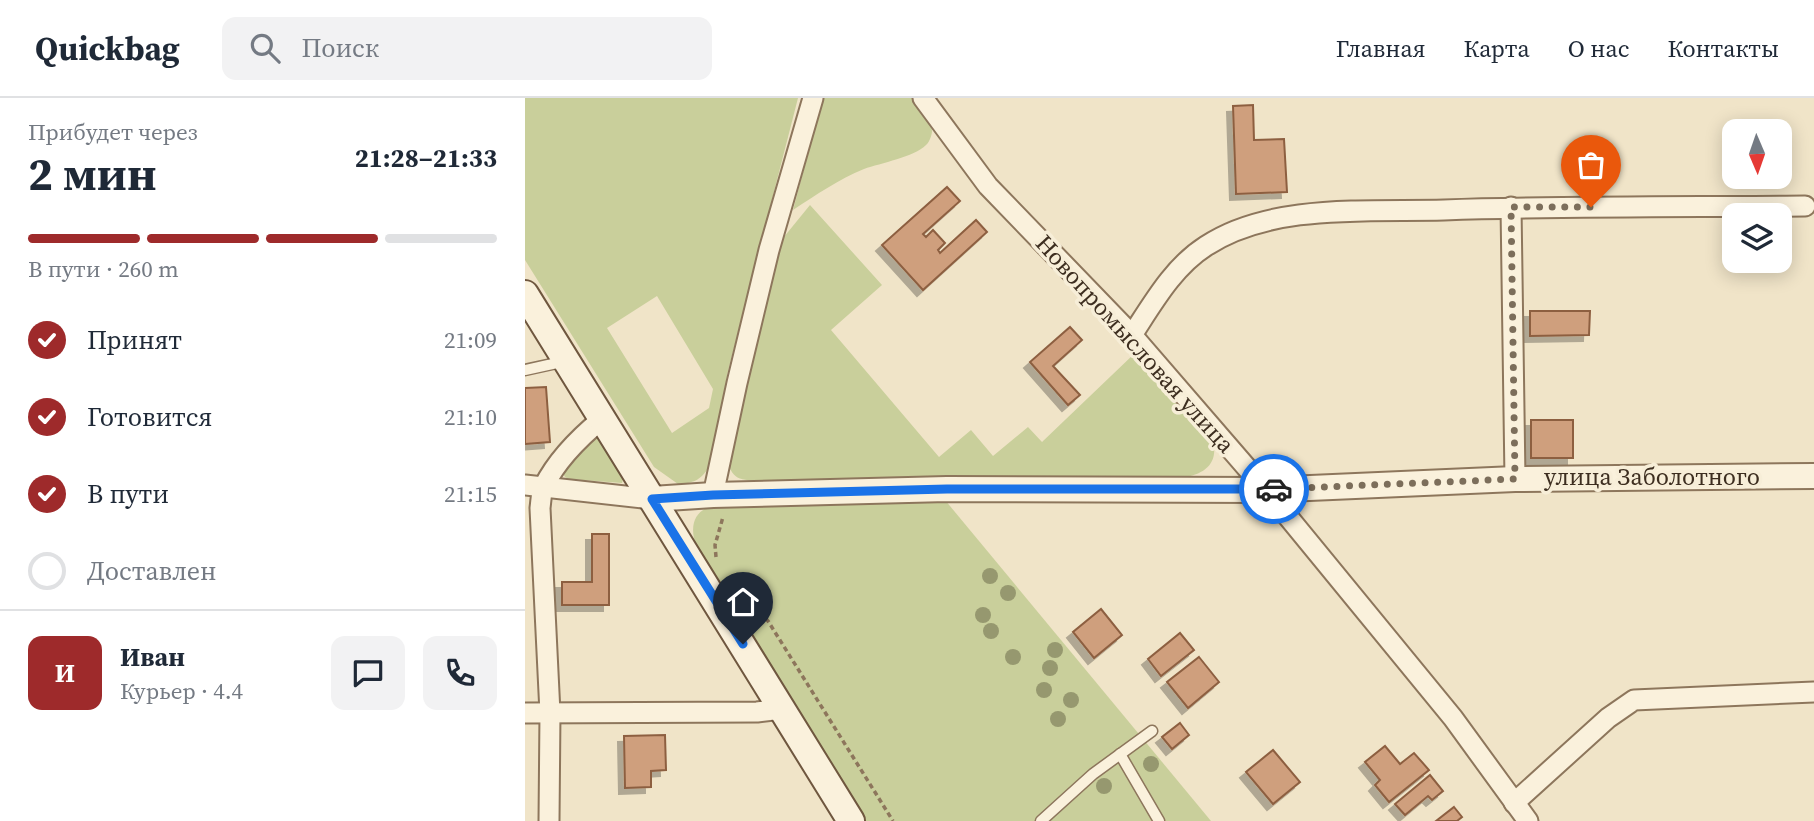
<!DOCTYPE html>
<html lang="ru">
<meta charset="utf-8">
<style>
body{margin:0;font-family:"Source Serif 4",serif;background:#f2f2f3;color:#1f2937;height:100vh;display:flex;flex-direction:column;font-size:26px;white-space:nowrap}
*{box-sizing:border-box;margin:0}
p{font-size:23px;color:#747a83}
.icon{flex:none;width:38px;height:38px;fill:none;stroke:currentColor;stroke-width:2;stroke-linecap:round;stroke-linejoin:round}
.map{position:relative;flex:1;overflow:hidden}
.sheet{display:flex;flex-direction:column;background:#fff;width:525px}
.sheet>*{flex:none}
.needle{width:46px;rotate:178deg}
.controls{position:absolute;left:1197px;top:21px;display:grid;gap:14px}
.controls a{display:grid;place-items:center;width:70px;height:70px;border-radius:14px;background:#fff;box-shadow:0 4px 18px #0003;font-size:35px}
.pin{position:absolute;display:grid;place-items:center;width:60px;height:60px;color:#fff;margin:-72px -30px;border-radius:50% 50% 50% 0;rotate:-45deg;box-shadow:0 0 7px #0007}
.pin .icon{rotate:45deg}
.courier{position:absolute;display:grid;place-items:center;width:70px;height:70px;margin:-35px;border:5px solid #1a73e8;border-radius:50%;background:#fff;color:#222;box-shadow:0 2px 9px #0007}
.overview em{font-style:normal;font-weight:700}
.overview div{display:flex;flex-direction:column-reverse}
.overview{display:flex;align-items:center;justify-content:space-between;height:119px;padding:0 28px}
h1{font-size:46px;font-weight:700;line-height:52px}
.bar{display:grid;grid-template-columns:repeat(4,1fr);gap:10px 7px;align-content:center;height:84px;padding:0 28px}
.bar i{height:9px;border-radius:5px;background:#e0e1e3}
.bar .on{background:#9e2a2b}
.bar p{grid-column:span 4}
.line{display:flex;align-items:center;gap:18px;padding:0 28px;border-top:2px solid #e0e1e3}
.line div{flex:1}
.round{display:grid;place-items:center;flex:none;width:74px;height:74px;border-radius:14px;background:#f2f2f3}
ol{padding:0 28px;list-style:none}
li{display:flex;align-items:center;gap:21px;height:77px}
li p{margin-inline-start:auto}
li .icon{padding:7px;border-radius:50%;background:#9e2a2b;color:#fff;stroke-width:4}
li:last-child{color:#747a83}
li i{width:38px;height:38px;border:4px solid #e0e1e3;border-radius:50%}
header{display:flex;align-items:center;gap:42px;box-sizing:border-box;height:98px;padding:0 35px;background:#fff;border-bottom:2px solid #e0e1e3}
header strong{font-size:33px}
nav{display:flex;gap:38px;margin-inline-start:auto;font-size:24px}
.search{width:490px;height:63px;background:#f2f2f3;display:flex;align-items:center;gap:18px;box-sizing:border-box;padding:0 24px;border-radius:14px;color:#747a83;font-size:26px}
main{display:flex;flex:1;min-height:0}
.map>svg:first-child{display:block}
.green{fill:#c9cf9b;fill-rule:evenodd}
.building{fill:#cf9f7d;stroke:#8d5f41;stroke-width:2;filter:url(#shadow)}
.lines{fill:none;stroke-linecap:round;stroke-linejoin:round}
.service-casing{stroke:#8d765c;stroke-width:13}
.minor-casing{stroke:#8d765c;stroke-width:23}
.tertiary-casing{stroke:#8d765c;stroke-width:28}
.secondary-casing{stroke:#6f573f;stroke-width:30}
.path{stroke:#8d765c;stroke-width:3.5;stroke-dasharray:5 3.5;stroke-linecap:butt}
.service{stroke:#faf1dc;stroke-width:10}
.minor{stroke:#faf1dc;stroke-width:19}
.tertiary{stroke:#faf1dc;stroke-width:24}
.secondary{stroke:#faf1dc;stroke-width:26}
.tree{fill:#96986f}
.done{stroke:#7c6e5b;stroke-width:7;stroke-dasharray:0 12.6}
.route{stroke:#1a73e8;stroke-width:9}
.labels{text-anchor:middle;stroke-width:7;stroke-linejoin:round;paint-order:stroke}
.street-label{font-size:24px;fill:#3d2e20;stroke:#f7eed8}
</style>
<header>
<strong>Quickbag</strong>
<div class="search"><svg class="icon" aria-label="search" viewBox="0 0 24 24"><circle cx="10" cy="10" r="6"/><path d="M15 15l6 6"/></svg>Поиск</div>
<nav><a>Главная</a><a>Карта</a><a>О нас</a><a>Контакты</a></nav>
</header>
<main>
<section class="sheet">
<div class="overview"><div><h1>2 мин</h1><p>Прибудет через</p></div><em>21:28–21:33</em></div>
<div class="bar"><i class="on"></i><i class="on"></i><i class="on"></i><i></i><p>В пути · 260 m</p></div>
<ol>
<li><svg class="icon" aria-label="check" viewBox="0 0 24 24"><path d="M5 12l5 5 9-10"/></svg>Принят<p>21:09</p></li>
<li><svg class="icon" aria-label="check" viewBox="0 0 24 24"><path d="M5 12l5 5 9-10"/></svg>Готовится<p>21:10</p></li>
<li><svg class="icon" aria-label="check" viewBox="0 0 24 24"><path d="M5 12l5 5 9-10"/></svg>В пути<p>21:15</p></li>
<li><i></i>Доставлен</li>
</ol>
<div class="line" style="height:126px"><b class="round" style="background:#9e2a2b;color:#fff">И</b><div><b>Иван</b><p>Курьер · 4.4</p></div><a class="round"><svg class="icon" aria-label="chat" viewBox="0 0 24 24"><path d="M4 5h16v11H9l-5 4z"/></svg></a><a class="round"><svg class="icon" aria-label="phone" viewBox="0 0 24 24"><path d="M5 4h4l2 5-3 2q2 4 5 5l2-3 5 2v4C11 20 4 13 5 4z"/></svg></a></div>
</section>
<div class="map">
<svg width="1289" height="723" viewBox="0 0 1289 723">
<defs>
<filter id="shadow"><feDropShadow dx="-6" dy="6" stdDeviation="0" flood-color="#0004"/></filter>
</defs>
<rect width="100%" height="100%" fill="#f0e4c8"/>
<!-- green -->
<g class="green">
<path d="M0,0h273l-70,273 -19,96c-9,14 -16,16 -31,17l-24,-17 -129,-207zM132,198l56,93 -4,19 -37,25 -65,-105z"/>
<path d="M298,0h89c6,8 20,22 20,33 0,4 -3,12 -6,14 -12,12 -45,18 -62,24 -25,10 -48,26 -71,41z"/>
<path d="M285,107l72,80 -51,45 108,127 32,-27 22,26 35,-29 14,15 93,-89 77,84c8,26 -6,37 -30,41l-418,4c-24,-3 -34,0 -37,-28l52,-211z"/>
<polygon points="72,336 99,377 97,385 44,381 40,379 37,374 39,368"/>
<path d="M420,402l266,321h-347l-168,-275c-7,-22 -2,-36 21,-42z"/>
</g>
<!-- building -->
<g class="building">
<polygon points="728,7 729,42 759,41 762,94 711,96 708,8"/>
<polygon points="422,89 435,103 398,136 401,139 408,132 420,145 413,152 415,155 451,122 462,134 398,192 357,147"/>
<polygon points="1005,213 1065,213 1064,237 1005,238"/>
<polygon points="545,229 557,242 528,268 555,297 543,307 505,264"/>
<polygon points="21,289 25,344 0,346 0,290"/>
<rect x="1006" y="322" width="42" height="38"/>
<polygon points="67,436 84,436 84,507 37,507 37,484 67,484"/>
<polygon points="576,511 597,537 569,560 548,534"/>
<polygon points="655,535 669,552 636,578 623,561"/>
<polygon points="674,559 694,584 663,610 642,584"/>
<polygon points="655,625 664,637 647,651 637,639"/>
<polygon points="140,637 141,672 126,673 126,689 100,690 99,638"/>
<polygon points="860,648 875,666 889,655 904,672 864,704 850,687 855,682 840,664"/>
<polygon points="748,652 775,684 748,706 721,674"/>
<polygon points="905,677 918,693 907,702 903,698 880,717 870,706"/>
<polygon points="929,709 937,719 932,723 911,723"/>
</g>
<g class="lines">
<!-- service casing -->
<g class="service-casing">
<g id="service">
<polyline points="0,272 41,263"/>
<polyline points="595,656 634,723"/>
<polyline points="516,723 568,676 627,633"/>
</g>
</g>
<!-- minor casing -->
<g class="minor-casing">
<g id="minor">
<polyline points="398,0 463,88 607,237 741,392 928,620 1003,723"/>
<polyline points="986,109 990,381"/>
<path d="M607,237c21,-32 41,-68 74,-89 65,-43 163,-34 238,-36 120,-4 241,-3 361,-4"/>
<polyline points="0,387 127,401"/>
<polyline points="188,397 212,285 244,152 288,0"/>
<polyline points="0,615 232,614 257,611"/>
<polyline points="989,705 1083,620 1109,602 1289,594"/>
<path d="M24,723l1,-108 -10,-205c1,-7 1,-16 4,-22 13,-26 36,-49 58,-67"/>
</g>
</g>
<!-- tertiary casing -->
<g class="tertiary-casing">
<polyline id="tertiary" points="127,401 188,397 422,391 741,392 990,381 1289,378"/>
</g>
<!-- secondary casing -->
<g class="secondary-casing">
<polyline id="secondary" points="0,196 326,723"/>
</g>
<!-- path -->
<g class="path">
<polyline points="191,459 190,447 198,419"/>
<polyline points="211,490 243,523 368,723"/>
</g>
<!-- service -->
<use href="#service" class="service"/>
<!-- minor -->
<use href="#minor" class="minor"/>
<!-- tertiary -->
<use href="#tertiary" class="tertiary"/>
<!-- secondary -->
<use href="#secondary" class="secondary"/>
</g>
<!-- trees -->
<g class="tree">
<circle cx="465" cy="478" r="8"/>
<circle cx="483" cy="495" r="8"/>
<circle cx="458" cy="517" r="8"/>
<circle cx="466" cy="533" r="8"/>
<circle cx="530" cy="552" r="8"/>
<circle cx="488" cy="559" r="8"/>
<circle cx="525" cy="570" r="8"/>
<circle cx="519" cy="592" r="8"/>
<circle cx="546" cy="602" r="8"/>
<circle cx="533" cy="621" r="8"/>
<circle cx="626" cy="666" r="8"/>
<circle cx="579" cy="688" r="8"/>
</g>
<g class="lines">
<!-- done -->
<polyline class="done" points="749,391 990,381 986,109 1066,109"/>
<!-- route -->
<polyline class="route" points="218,546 127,401 188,397 422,391 749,391"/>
</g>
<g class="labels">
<!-- street labels -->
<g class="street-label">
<text transform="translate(610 246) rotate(48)" y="8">Новопромысловая улица</text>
<text x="1127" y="387">улица Заболотного</text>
</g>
</g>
</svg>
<div class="controls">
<a><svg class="needle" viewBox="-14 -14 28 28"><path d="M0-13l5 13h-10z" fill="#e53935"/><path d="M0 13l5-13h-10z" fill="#747a83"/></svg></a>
<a><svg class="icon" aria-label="layers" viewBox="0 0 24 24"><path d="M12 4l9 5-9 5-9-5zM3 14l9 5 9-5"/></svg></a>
</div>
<div class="pin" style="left:1066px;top:109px;background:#ea580c"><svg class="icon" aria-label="bag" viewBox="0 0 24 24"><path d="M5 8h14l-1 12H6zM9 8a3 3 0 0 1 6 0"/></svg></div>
<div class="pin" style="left:218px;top:546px;background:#1f2937"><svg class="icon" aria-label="home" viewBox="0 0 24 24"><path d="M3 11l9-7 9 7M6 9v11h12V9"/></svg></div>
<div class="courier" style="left:749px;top:391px"><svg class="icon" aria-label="car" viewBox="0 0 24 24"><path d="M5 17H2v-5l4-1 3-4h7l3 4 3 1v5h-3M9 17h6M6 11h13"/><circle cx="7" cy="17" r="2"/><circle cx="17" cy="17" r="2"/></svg></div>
</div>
</main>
